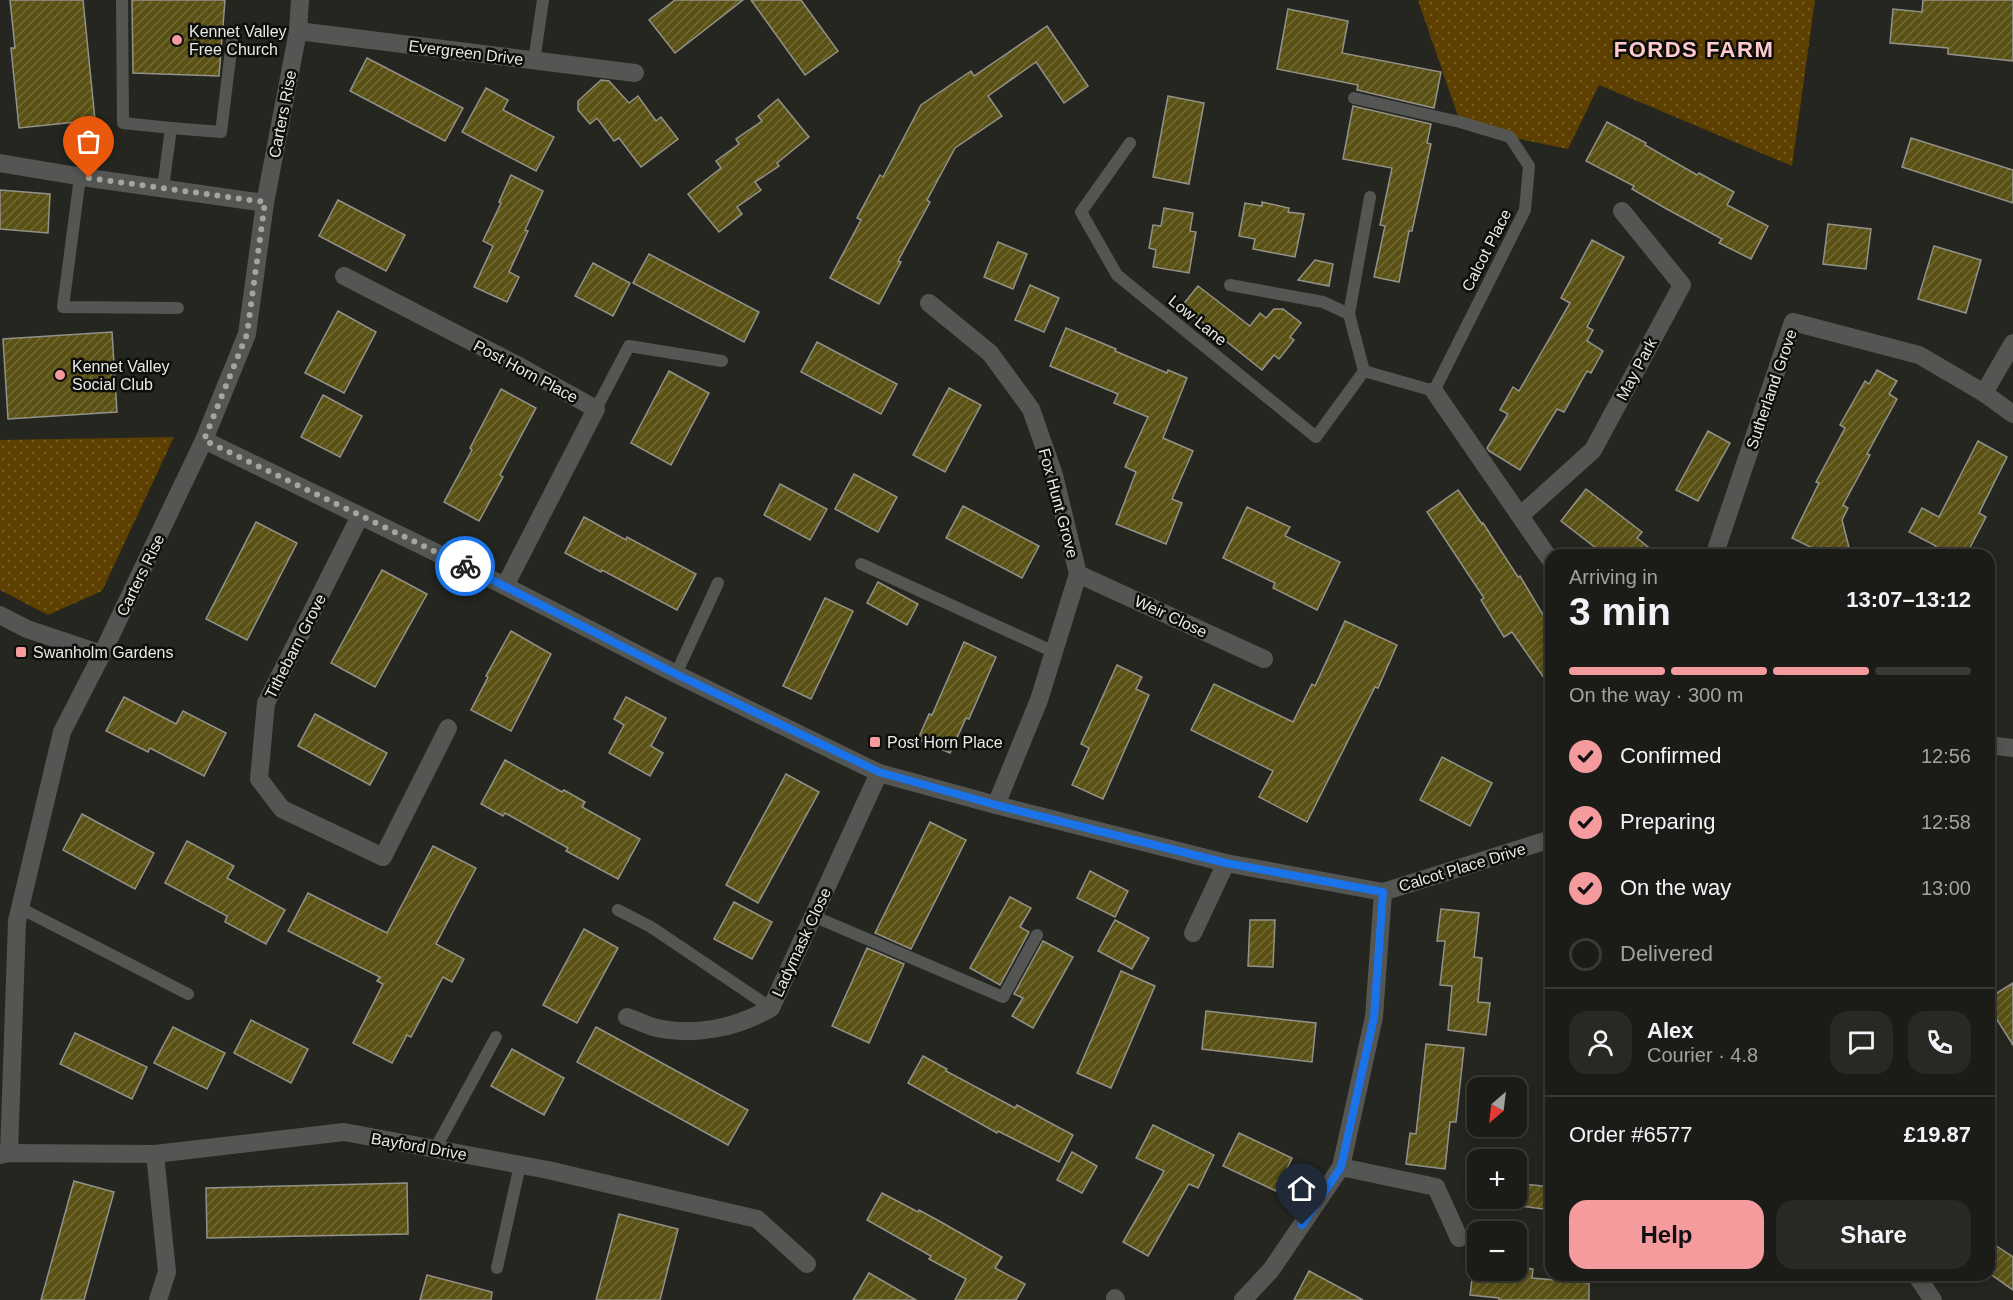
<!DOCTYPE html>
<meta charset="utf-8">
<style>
body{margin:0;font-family:Helvetica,sans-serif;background:#282924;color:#f1f3f6;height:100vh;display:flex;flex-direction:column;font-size:22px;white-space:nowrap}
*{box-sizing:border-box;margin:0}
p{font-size:20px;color:#a0a1a1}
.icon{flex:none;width:33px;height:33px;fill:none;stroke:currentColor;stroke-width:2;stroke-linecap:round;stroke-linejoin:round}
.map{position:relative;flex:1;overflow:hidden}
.drawer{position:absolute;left:1545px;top:549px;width:450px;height:732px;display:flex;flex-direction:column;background:#1b1c17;border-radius:18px;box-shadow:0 3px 15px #0003,0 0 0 2px #393a36}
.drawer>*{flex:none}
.needle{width:39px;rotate:208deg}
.tools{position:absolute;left:1467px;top:1077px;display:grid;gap:12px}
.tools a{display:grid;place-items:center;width:60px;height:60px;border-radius:12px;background:#1b1c17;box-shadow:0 3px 15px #0003,0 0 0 2px #393a36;font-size:30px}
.pin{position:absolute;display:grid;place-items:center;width:51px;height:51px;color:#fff;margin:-62px -26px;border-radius:50% 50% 50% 0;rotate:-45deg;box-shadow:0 0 6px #0007}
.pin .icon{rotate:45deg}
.courier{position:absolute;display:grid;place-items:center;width:60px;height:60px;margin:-30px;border:4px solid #1a73e8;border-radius:50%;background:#fff;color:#222;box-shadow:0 2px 8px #0007}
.headline em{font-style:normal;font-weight:800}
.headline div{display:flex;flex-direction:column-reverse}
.headline{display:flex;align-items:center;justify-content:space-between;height:102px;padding:0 24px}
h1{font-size:39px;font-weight:800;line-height:45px}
.bar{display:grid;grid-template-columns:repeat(4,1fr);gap:9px 6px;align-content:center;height:72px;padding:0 24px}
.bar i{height:8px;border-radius:4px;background:#393a36}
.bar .active{background:#f59b9e}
.bar p{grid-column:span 4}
.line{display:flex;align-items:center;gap:15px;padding:0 24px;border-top:2px solid #393a36}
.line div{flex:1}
.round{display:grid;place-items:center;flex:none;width:63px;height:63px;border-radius:18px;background:#282924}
ol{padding:0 24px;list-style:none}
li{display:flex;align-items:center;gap:18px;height:66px}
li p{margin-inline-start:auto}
li .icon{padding:6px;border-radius:50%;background:#f59b9e;color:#111;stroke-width:4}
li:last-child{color:#a0a1a1}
li i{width:33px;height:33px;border:3px solid #393a36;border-radius:50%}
.action{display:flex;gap:12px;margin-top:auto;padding:12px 24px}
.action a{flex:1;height:69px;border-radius:18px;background:#f59b9e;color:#111;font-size:24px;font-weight:800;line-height:69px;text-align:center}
.action a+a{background:#282924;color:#f1f3f6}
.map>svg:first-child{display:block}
.park{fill:url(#park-dots)}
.building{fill:url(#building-hatch);stroke:#93928a;stroke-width:1.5}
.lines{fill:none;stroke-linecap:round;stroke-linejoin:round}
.lane{stroke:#545654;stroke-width:12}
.street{stroke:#545654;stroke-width:18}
.done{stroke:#a3a5a0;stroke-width:6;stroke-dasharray:0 10.8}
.route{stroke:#1a73e8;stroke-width:8}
.poi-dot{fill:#f59b9e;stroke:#0d0e0b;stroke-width:2}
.labels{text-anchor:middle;stroke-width:5;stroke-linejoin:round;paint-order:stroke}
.poi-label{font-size:16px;fill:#e8e9e5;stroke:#0d0e0b;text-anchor:start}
.street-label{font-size:16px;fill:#e8e9e5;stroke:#0d0e0b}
.district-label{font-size:22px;font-weight:bold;letter-spacing:1.5px;fill:#ffcacb;stroke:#0d0e0b}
</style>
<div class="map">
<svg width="2013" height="1300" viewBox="0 0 2013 1300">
<defs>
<pattern id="park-dots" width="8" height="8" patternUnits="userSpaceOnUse" patternTransform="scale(1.5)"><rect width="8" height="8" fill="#5d3f00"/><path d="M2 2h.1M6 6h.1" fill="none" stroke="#745b25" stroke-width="1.8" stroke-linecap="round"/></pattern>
<pattern id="building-hatch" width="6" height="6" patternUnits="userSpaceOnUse" patternTransform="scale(1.5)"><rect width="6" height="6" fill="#5a5115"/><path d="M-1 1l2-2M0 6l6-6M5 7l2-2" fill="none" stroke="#726a37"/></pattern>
</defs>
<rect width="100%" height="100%" fill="#24261f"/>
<!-- park -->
<g class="park">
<polygon points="1418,0 1815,0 1792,166 1599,85 1568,149 1510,137 1460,122"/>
<polygon points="174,437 102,591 48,615 0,590 0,440"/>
</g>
<!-- building -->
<g class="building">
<polygon points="10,0 83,0 95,120 19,128 11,48 15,48"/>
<polygon points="132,0 225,0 219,76 133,73"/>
<polygon points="675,0 743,0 675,53 649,20"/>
<polygon points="751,0 801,0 838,51 805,75"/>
<polygon points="1923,0 2013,0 2013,61 1948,54 1948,48 1890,43 1893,9 1922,12"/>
<polygon points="1288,9 1348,21 1342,53 1441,72 1434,108 1357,90 1358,85 1277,69"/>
<polygon points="1047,26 1088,86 1064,103 1036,62 988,96 1002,116 955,148 927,200 930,202 898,261 901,262 879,304 830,278 861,220 857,218 880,175 883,177 921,105 971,71 974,76"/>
<polygon points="367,58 463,108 445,141 350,91"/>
<polygon points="601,80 609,81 629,103 638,96 656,121 661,117 678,139 641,167 619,138 614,141 597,118 590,124 578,110 578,101"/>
<polygon points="486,88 508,100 503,110 554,137 536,171 462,132"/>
<polygon points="1168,96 1204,103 1189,184 1153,177"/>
<polygon points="778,99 809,137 777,163 779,166 755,182 761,190 737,207 742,214 719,232 688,194 721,168 716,161 739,144 736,139 762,121 758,116"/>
<polygon points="1353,106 1431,124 1427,143 1431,144 1412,231 1409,231 1399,282 1374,277 1385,226 1380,225 1392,168 1343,159"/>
<polygon points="1607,122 1646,143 1645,145 1697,175 1699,173 1734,192 1727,205 1768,226 1751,259 1719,243 1722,239 1665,208 1632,189 1634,186 1586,161"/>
<polygon points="1911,138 2013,170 2013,203 1902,167"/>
<polygon points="511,175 543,191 525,230 528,231 509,272 519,277 507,302 474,287 493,246 483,241 501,203 499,202"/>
<polygon points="0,190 50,194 48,233 0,229"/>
<polygon points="338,200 405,235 386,271 319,236"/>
<polygon points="1262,202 1289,208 1288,212 1304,214 1295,257 1253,249 1255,239 1239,236 1245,203 1262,206"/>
<polygon points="1164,208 1193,213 1190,231 1196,232 1189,273 1153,267 1156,250 1149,248 1153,225 1161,226"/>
<polygon points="1828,224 1871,229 1866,269 1823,264"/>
<polygon points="1592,240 1624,257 1587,327 1593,330 1587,341 1603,351 1591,373 1587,371 1564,412 1557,409 1520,470 1489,451 1487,448 1508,414 1500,410 1513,387 1519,391 1570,303 1561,298"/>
<polygon points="998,242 1027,254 1013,289 984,277"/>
<polygon points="1934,246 1981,260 1966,313 1918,299"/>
<polygon points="649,254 759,312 744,342 633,283"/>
<polygon points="1315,260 1333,264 1329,286 1298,280"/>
<polygon points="593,263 630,283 613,316 575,296"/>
<polygon points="1030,285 1059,298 1044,332 1015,320"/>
<polygon points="1198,286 1250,326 1260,313 1266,318 1274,309 1283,309 1301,323 1290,337 1294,340 1279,359 1274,355 1262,370 1182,306"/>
<polygon points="338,311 376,332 344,393 305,373"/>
<polygon points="1066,328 1116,349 1115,351 1167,373 1168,370 1187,378 1163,438 1193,451 1172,499 1182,503 1166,544 1116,524 1136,472 1125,467 1148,417 1114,403 1118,394 1050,366"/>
<polygon points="112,332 117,412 8,419 3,339"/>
<polygon points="817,342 897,384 881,414 801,372"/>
<polygon points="1877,370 1897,381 1889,394 1897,399 1867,454 1870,455 1843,505 1848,508 1842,520 1851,555 1843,555 1827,547 1824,554 1792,538 1819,483 1816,482 1845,428 1840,425 1865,381 1869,384"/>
<polygon points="669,371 709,393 671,465 631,443"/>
<polygon points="949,388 981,405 945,472 913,455"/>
<polygon points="501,389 536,408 500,475 503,477 479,521 444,502 472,450 470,448"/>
<polygon points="323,395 362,416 340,457 301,437"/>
<polygon points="1708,431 1730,443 1698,501 1676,490"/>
<polygon points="1978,441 2007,457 1979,513 1986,517 1966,555 1931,555 1936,546 1909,532 1922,508 1939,517"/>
<polygon points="854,474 897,497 878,532 835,509"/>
<polygon points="780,484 827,509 810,540 764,515"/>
<polygon points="1586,489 1642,532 1637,538 1658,555 1605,555 1561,521"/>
<polygon points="1458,490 1482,524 1483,523 1518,577 1520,576 1551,628 1551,688 1512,632 1504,637 1481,600 1484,598 1427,512"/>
<polygon points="963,506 1039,546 1022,578 946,538"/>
<polygon points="1247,507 1290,527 1285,536 1340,562 1317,610 1273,588 1275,583 1223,558"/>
<polygon points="584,517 626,540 627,537 696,574 677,610 602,570 601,572 565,553"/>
<polygon points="256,522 297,543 247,640 206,619"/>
<polygon points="382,570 427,594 375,687 331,663"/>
<polygon points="878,582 918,604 907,625 867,603"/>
<polygon points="825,598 853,611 811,699 783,686"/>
<polygon points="1345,621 1397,645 1378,688 1375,687 1307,822 1259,797 1273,771 1191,730 1214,684 1293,722 1312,684 1315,686"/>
<polygon points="511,631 551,654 511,731 471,710 488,677 486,676"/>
<polygon points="964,642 996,657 969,719 966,718 950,753 918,739 929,714 932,715"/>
<polygon points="1117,665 1142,677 1136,689 1149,695 1103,799 1072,785 1089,748 1081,744"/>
<polygon points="124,697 176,724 183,711 226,733 204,776 150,748 148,752 106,731"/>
<polygon points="626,697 666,718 651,746 663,753 650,776 609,753 624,725 614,719"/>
<polygon points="315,714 387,753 370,785 298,746"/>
<polygon points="1442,757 1492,783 1470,826 1420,800"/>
<polygon points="505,760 562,792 564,790 585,802 582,807 640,839 618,879 566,851 568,848 505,813 503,816 481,804"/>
<polygon points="786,774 819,792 758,903 726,885"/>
<polygon points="82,814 154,853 135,889 63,850"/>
<polygon points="930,822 966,840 911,949 875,933"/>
<polygon points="187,841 234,866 227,878 285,910 266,944 225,922 227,916 165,883"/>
<polygon points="433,846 476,868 436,944 464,959 452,982 443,977 411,1037 407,1035 392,1063 353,1043 383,984 377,981 380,977 288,931 308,893 387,933"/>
<polygon points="1090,871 1128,891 1115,917 1077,898"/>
<polygon points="1010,897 1031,908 1020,927 1029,932 1000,985 970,968"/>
<polygon points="734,902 772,922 752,959 714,939"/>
<polygon points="1441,909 1479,913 1474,957 1482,958 1478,1002 1490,1003 1486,1035 1448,1030 1452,986 1440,985 1445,941 1437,941"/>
<polygon points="1115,920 1149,938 1132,969 1098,951"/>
<polygon points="1250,920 1275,920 1273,967 1248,966"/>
<polygon points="584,929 618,948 577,1023 543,1005"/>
<polygon points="1043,941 1073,957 1033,1028 1012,1016 1023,998 1014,994"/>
<polygon points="867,948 904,964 869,1043 832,1026"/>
<polygon points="1121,971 1155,986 1111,1088 1077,1073"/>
<polygon points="2013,983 2013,1045 1989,1007 1989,998"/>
<polygon points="1206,1011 1316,1023 1312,1062 1202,1049"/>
<polygon points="251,1020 308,1049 291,1083 234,1053"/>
<polygon points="173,1027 225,1053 207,1089 154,1063"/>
<polygon points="596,1027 748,1110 728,1145 577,1062"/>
<polygon points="75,1033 147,1067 132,1099 60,1064"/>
<polygon points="1426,1044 1464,1048 1456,1122 1450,1122 1445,1169 1406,1164 1410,1133 1416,1134"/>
<polygon points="512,1049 564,1078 544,1115 491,1086"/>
<polygon points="923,1056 947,1069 946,1071 1015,1108 1017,1105 1073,1135 1059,1162 998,1131 997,1133 908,1083"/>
<polygon points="1153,1125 1214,1155 1198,1188 1189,1184 1148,1256 1123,1242 1164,1171 1136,1158"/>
<polygon points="1239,1133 1292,1158 1276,1191 1223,1166"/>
<polygon points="1072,1152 1097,1166 1082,1193 1057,1180"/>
<polygon points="74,1181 114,1192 84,1300 41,1300"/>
<polygon points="407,1183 408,1234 207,1238 206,1188"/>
<polygon points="1524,1184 1551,1187 1551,1210 1521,1206"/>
<polygon points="882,1193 918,1212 919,1210 941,1222 1002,1257 995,1268 1025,1284 1016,1300 955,1300 966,1279 929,1259 931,1256 867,1220"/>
<polygon points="619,1214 678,1229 660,1300 596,1300"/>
<polygon points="1989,1241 2013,1257 2013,1290 1989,1273"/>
<polygon points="1474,1261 1478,1261 1478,1270 1516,1270 1516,1266 1533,1269 1532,1278 1589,1283 1589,1300 1499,1300 1499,1298 1470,1295"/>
<polygon points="1309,1271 1363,1300 1294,1300"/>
<polygon points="869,1273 916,1300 853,1300"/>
<polygon points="427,1275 492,1292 491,1300 420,1300"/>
</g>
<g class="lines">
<!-- lane -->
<g class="lane">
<polyline points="122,0 123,123 171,128"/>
<polyline points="534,61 543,0"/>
<polyline points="1354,98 1460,122 1510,137 1529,166 1525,210 1434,391 1364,371 1349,314 1370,197"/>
<polyline points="1130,143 1081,212 1117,275 1316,437 1364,371"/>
<polyline points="80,177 63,307 178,308"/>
<polyline points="163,188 171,128 221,132 232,42"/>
<polyline points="1230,285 1323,302 1349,314"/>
<polyline points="596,409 629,346 722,361"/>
<polyline points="861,564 1054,652"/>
<polyline points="676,674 718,583"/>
<polyline points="20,908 188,994"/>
<polyline points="618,910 651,927 771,1008"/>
<polyline points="813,916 1003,997 1037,935"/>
<polyline points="435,1149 496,1037"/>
<polyline points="497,1268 520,1165"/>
</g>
<!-- street -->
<g class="street">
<polyline points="298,31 635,73"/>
<polyline points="0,163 89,178 265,203"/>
<polyline points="344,276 521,367 596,409 505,586"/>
<polyline points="929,303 990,353 1031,409 1054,475 1078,574 1039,700 996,805"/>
<polyline points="1434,391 1551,561"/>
<polyline points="1984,393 2013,343"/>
<polyline points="204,440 505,586 676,674 879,773 996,805 1226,863 1383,892 1551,839"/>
<polyline points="1521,515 1593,450 1682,285 1622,211"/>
<polyline points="360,516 266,703 259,779 282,809 383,857 448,728"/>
<polyline points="1717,547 1793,322 1919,355 1984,393 2013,414"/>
<polyline points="1078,574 1264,659"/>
<polyline points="0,615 27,629 102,654"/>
<polyline points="1989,745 2013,748"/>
<polyline points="1193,933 1226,863"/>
<path d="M627,1017c9,3 17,7 26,10 41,10 83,1 118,-19l108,-235"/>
<polyline points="9,1153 17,921 62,732 102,654 204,440 247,334 265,203 298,31 300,0"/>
<polyline points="155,1154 167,1272 158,1300"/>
<polyline points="0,1155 9,1153 155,1154 344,1132 548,1170 757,1219 807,1264"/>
<polyline points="1341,1167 1436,1187 1459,1238"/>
<polyline points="1916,1275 1933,1300"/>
<polyline points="1115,1298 1116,1300"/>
<polyline points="1243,1300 1271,1270 1341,1167 1374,1017 1383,892"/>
</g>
</g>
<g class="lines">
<!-- done -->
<polyline class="done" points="89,178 265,202 247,334 204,440 465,566"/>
<!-- route -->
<polyline class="route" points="465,566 676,674 879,772 996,805 1226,863 1383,892 1374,1017 1341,1167 1302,1225"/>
</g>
<!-- markers -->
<g class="poi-dot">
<circle cx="177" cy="40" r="6"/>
<circle cx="60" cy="375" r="6"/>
<rect x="15" y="646" width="12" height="12" rx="3"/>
<rect x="869" y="736" width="12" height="12" rx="3"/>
</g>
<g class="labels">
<!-- poi labels -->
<g class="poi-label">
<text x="189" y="37">Kennet Valley<tspan x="189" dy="18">Free Church</tspan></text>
<text x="72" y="372">Kennet Valley<tspan x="72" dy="18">Social Club</tspan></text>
<text x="33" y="658">Swanholm Gardens</text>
<text x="887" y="748">Post Horn Place</text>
</g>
<!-- street labels -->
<g class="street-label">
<text transform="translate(466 52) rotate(7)" y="6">Evergreen Drive</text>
<text transform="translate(282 114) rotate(-79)" y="6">Carters Rise</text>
<text transform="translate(1486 250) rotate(-63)" y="6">Calcot Place</text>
<text transform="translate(1198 320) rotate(39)" y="6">Low Lane</text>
<text transform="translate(1636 369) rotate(-62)" y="6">May Park</text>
<text transform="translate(526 371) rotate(28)" y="6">Post Horn Place</text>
<text transform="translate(1771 389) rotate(-71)" y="6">Sutherland Grove</text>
<text transform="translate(1059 503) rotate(75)" y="6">Fox Hunt Grove</text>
<text transform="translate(140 575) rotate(-64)" y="6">Carters Rise</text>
<text transform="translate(1171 616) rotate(25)" y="6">Weir Close</text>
<text transform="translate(295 646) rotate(-63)" y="6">Tithebarn Grove</text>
<text transform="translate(1462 867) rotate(-17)" y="6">Calcot Place Drive</text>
<text transform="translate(801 942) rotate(-65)" y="6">Ladymask Close</text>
<text transform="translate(419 1146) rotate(10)" y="6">Bayford Drive</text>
</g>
<!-- district labels -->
<g class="district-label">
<text x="1694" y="57">FORDS FARM</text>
</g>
</g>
</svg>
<div class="tools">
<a><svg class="needle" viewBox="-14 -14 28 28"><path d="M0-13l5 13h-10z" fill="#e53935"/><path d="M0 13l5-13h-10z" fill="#a0a1a1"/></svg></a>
<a>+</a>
<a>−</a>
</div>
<div class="pin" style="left:89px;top:178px;background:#ea580c"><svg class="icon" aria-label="bag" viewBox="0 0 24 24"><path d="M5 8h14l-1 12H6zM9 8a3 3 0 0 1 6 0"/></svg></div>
<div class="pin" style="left:1302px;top:1225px;background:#1f2937"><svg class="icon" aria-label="home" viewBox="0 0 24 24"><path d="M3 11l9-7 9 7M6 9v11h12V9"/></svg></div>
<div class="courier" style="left:465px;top:566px"><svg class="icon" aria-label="bike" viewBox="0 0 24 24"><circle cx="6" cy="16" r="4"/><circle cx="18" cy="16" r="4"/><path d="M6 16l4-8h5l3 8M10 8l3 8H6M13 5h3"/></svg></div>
<section class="drawer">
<div class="headline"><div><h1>3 min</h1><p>Arriving in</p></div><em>13:07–13:12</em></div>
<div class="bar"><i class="active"></i><i class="active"></i><i class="active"></i><i></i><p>On the way · 300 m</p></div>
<ol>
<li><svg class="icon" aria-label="check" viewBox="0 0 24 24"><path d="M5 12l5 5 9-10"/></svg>Confirmed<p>12:56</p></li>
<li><svg class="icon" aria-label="check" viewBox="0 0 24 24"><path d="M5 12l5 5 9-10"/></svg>Preparing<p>12:58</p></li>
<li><svg class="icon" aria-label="check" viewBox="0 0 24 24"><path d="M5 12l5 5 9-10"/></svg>On the way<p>13:00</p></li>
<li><i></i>Delivered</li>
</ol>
<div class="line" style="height:108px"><a class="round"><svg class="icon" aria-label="person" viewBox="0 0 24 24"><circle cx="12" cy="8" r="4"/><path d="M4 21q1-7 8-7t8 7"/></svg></a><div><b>Alex</b><p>Courier · 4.8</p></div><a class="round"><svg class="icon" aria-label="chat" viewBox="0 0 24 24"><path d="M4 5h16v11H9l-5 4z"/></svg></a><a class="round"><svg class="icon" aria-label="phone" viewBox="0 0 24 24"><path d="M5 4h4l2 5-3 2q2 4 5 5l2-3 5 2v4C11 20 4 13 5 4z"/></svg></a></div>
<div class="line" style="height:78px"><div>Order #6577</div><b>£19.87</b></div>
<div class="action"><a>Help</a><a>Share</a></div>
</section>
</div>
